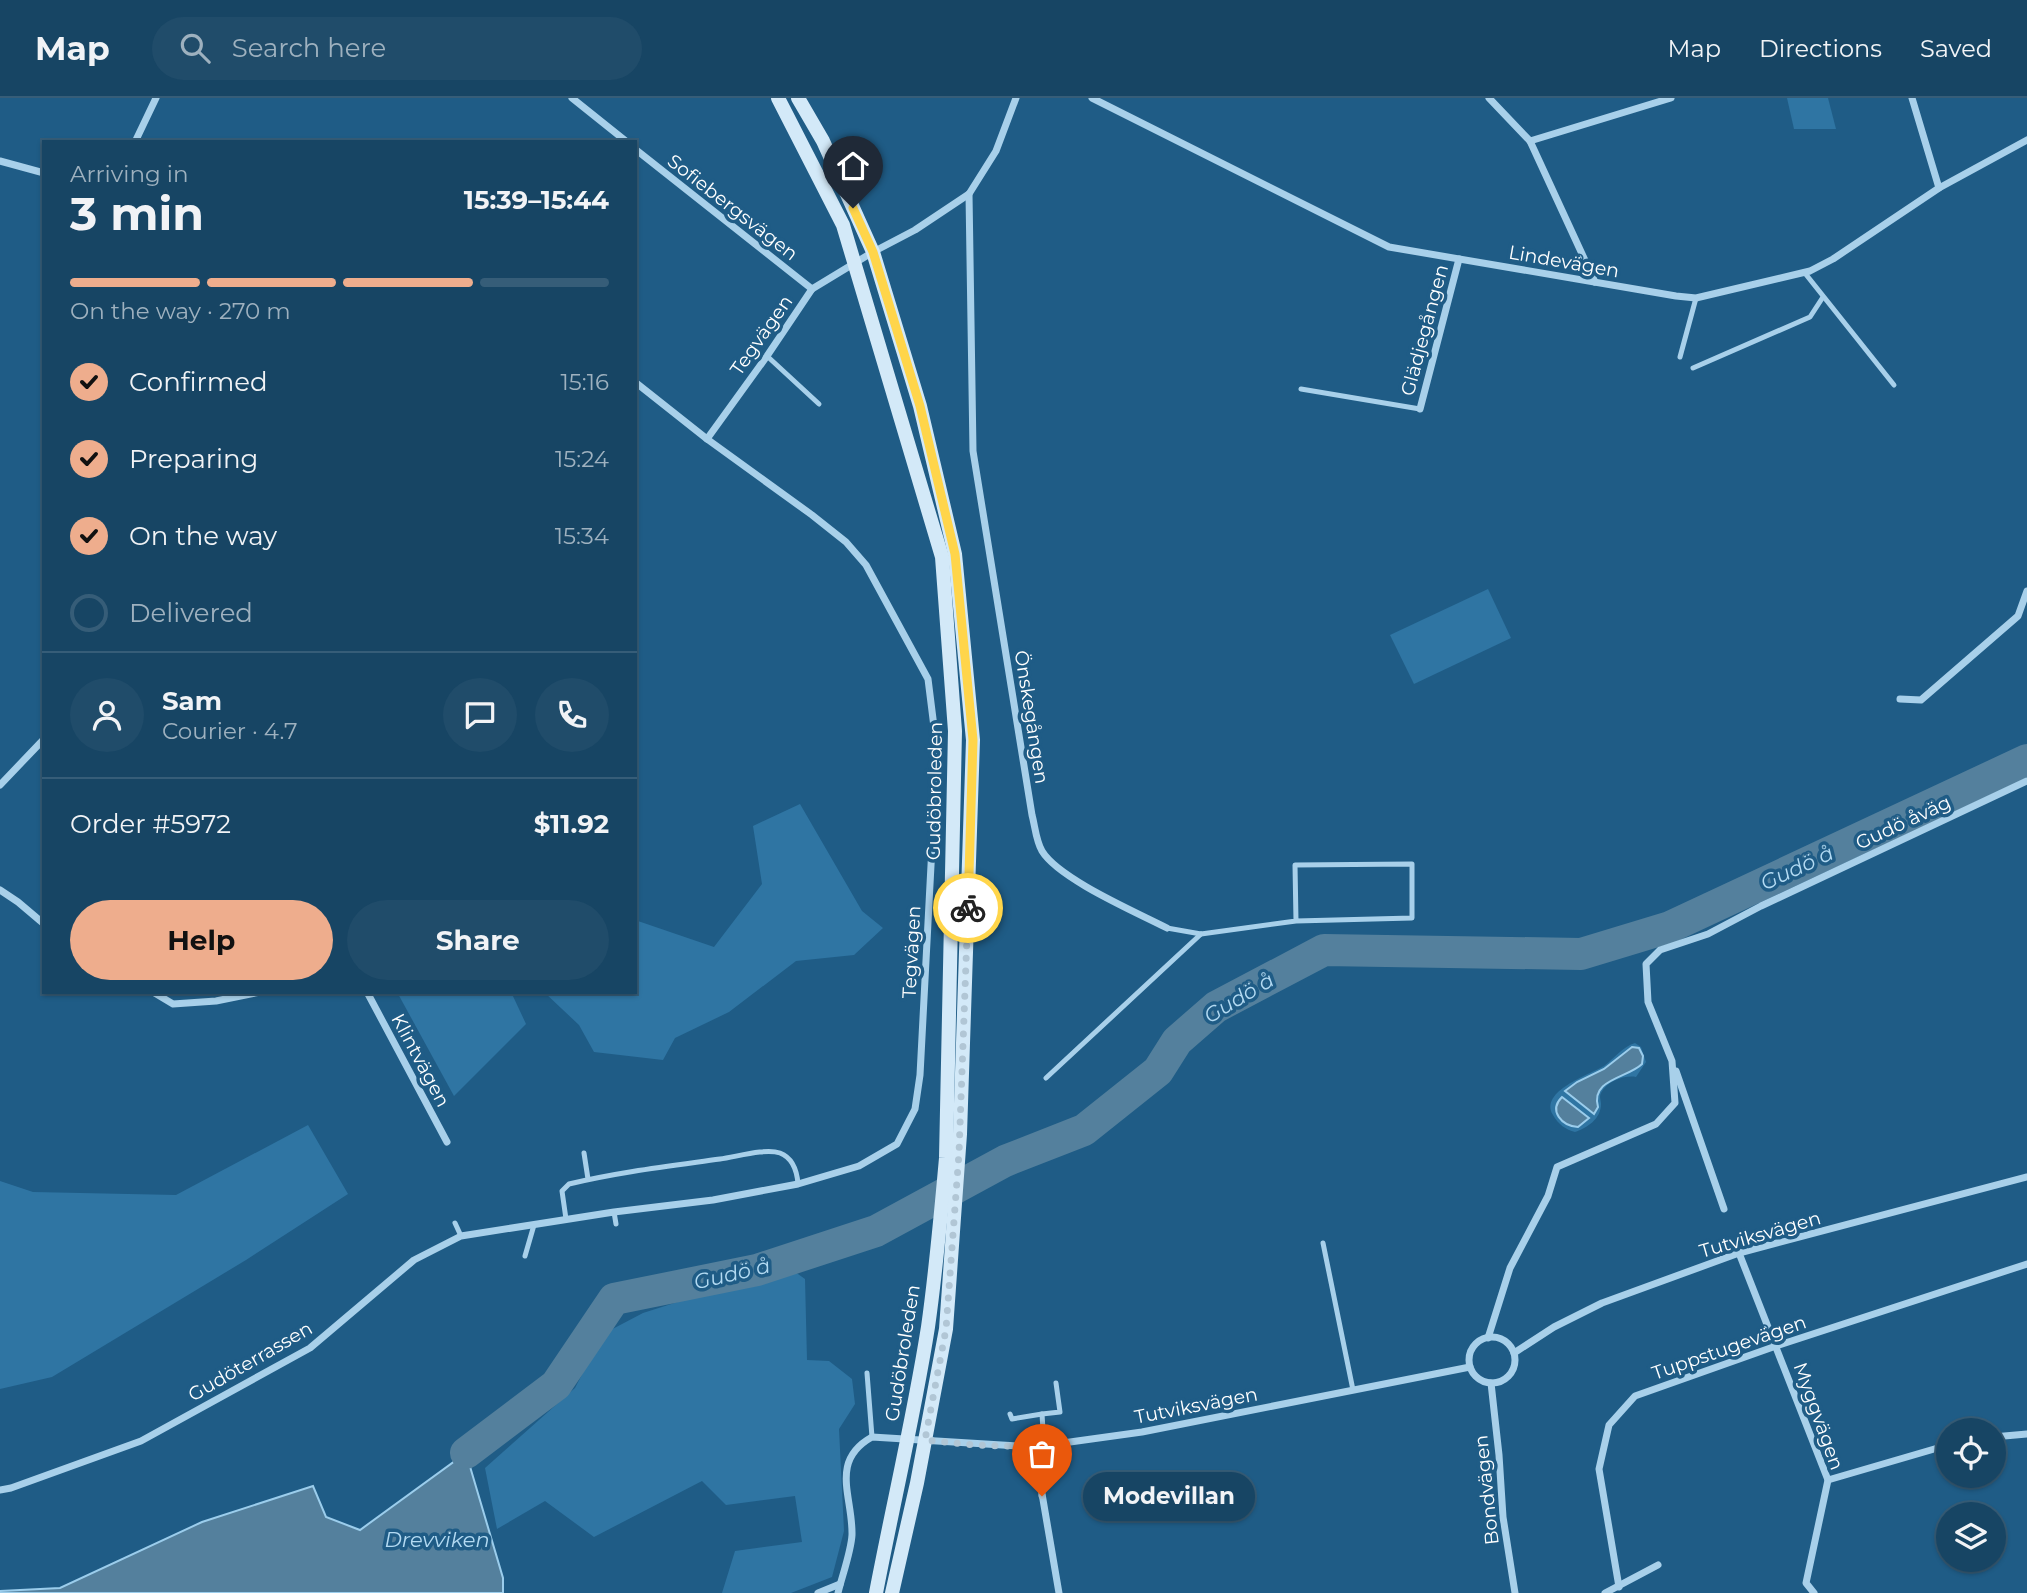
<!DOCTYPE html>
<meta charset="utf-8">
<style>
body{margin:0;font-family:Montserrat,sans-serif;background:#204c6a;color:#f1f3f6;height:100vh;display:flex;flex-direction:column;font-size:26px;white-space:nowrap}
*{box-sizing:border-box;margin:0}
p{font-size:23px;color:#9eb1bf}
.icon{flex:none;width:38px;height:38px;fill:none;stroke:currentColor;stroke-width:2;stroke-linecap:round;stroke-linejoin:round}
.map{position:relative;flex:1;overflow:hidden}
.panel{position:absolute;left:42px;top:42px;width:595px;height:854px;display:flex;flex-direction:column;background:#174564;border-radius:0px;box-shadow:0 2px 5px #0004,0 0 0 2px #365d78}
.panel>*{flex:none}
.fabs{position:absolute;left:1936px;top:1320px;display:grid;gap:14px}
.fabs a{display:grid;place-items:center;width:70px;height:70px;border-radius:50%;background:#174564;box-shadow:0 2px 5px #0004,0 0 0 2px #365d78;font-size:35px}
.pin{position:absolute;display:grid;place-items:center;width:60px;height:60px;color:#fff;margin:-72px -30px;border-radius:50% 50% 50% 0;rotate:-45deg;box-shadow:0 0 7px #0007}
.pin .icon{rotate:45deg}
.courier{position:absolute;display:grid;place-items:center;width:70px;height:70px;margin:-35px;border:5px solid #ffd54a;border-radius:50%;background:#fff;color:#222;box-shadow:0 2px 9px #0007}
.bubble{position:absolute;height:49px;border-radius:24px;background:#174564;box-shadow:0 2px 5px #0004,0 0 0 2px #365d78;font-size:23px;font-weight:700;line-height:49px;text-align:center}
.head em{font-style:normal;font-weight:700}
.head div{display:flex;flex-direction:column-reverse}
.head{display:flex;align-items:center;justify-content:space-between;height:119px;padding:0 28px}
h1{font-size:46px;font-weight:700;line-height:52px}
.bar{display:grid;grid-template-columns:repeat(4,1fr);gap:10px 7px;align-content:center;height:84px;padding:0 28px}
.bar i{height:9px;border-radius:5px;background:#365d78}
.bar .current{background:#eead8d}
.bar p{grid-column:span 4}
.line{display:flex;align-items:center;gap:18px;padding:0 28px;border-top:2px solid #365d78}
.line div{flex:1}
.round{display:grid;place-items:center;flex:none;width:74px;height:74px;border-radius:37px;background:#204c6a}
ol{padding:0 28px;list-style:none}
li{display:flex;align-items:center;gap:21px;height:77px}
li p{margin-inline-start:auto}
li .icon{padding:7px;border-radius:50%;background:#eead8d;color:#111;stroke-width:4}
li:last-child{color:#9eb1bf}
li i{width:38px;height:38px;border:4px solid #365d78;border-radius:50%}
.cta{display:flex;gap:14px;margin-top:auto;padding:14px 28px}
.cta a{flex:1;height:80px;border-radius:42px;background:#eead8d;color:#111;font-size:28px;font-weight:700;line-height:80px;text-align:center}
.cta a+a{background:#204c6a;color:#f1f3f6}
header{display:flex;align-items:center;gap:42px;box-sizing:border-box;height:98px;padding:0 35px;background:#174564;border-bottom:2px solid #365d78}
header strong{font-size:33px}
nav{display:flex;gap:38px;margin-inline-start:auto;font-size:24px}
.search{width:490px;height:63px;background:#204c6a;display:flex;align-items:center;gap:18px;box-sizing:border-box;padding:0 24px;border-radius:38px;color:#9eb1bf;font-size:26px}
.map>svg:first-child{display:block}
.green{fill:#2f75a3;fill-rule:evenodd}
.water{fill:#54809d;stroke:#9bcdec;stroke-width:2}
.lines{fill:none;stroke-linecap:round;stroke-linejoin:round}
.river{stroke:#54809d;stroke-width:32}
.service{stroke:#a8d0ea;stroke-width:5}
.minor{stroke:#a8d0ea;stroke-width:7}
.secondary{stroke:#d3e9f8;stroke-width:14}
.done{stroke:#b1c6d5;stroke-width:7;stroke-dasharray:0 12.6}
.route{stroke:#ffd54a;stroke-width:9}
.labels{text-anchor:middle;stroke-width:7;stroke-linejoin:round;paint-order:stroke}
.street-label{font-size:19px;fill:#fff;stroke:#1f5c86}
.water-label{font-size:21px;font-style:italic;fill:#b3daf2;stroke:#1f5c86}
</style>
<header>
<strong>Map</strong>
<div class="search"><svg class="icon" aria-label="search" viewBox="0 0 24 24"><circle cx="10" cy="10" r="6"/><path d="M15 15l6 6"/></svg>Search here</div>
<nav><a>Map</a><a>Directions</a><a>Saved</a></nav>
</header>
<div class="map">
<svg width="2027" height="1495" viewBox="0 0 2027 1495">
<rect width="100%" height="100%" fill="#1f5c86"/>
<!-- green -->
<g class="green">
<polygon points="1787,0 1828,0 1836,31 1794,31"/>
<polygon points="1488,491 1511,540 1414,586 1390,537"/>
<polygon points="800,706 862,813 883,830 854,857 796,863 729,914 675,940 663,962 594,954 579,927 544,894 635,894 635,822 714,849 762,786 753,728"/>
<polygon points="397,894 511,894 526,926 454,998"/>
<path d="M1635,945l6,4 5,15 -10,15c-11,-2 -29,4 -35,16 -2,4 0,7 0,11 0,15 -14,24 -26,28 -9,-2 -17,-8 -22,-17 -14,-24 36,-40 51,-49 11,-8 18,-19 31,-23zM1631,949l-2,26c-17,3 -36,15 -31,34l-5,7 -27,-23 11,-9 27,-13z"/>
<polygon points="308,1027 348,1096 246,1162 52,1279 0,1291 0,1083 33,1094 176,1097"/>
<polygon points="788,1169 805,1181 807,1262 829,1263 852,1281 855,1306 839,1331 844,1433 832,1479 791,1495 722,1495 735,1453 802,1444 795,1398 726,1407 702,1383 594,1439 545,1403 497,1431 485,1370 575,1290 603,1236 643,1215"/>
</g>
<!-- water -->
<g class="water">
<path d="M1632,949l7,1 4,8 -1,8c-14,14 -52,15 -44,43l-4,7 -29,-23 12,-9 27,-13z"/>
<path d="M1562,999l27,21 -11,9c-16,-1 -30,-16 -16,-30z"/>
<polygon points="466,1355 503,1480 503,1495 0,1495 0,1493 60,1490 202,1424 313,1388 326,1419 360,1432"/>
</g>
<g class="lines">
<!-- river -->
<polyline class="river" points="466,1355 556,1287 614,1201 757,1172 876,1133 1005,1063 1084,1032 1158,973 1177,943 1216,909 1324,852 1581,856 1670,829 2027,662"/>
<!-- service -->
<g class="service">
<polyline points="1804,174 1894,287"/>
<polyline points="767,258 819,306"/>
<polyline points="1680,259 1696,200"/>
<polyline points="1693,270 1810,219 1823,199"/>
<polyline points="1301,291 1420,311"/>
<polyline points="1167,830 1201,836 1296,823 1412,820 1412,766 1295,767 1296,823"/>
<polyline points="1046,980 1201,836"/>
<polyline points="584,1055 588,1081"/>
<polyline points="614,1114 616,1126"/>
<path d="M566,1121l-4,-28 7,-7c50,-12 101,-18 151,-25 16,-2 45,-11 60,-6 13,5 17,18 18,31"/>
<polyline points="455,1125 461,1138"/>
<polyline points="1323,1145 1353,1292"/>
<polyline points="525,1158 534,1127"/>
<polyline points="867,1275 872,1339"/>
<polyline points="1010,1316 1012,1321 1042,1316 1044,1348"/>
<polyline points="1042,1316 1060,1314 1056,1285"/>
</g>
<!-- minor -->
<g class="minor">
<polyline points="572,0 627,44"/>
<polyline points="1092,0 1389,149 1676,198 1696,200 1810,173 1833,161 1939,90 2027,42"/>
<polyline points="1489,0 1530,43 1595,184"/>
<polyline points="1912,0 1939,90"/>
<polyline points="1530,43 1671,0"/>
<polyline points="135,44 156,0"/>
<polyline points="635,51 812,191"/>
<polyline points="0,63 44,75"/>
<path d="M969,96l4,257 59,364c3,11 4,26 10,36 17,28 94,61 125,77"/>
<polyline points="635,284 707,341"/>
<polyline points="1420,311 1459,161"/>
<polyline points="1900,601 1921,602 2018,518 2027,493"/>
<polyline points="0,687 44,641"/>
<polyline points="0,792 18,804 44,826"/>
<polyline points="153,894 173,906 216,903 260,894"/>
<polyline points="367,894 447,1044"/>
<polyline points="1676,973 1724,1111"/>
<polyline points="1739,1155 1828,1382 1806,1485 1814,1495"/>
<circle cx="1492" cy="1262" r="23"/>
<polyline points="1488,1240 1510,1170 1548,1098 1557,1069 1656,1026 1675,1005 1672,963 1648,904 1646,866 1660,852 1708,836 1761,808 2027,683"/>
<polyline points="1514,1255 1554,1229 1602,1205 1739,1155 2027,1079"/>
<polyline points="1491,1285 1499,1357 1503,1419 1515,1495"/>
<polyline points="1993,1339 2027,1336"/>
<polyline points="1034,1349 1059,1495"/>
<polyline points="1828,1382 1948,1347"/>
<polyline points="0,1392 11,1390 141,1343 310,1250 414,1162 461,1138 614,1114 713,1102 798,1086 859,1068 897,1046 915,1011 920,977 937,653 928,581 866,467 846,444 812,417 707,341 767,258 812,191 873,154 915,132 969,96 996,53 1016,0"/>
<polyline points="1619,1489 1599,1371 1609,1327 1635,1298 1776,1248 2027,1166"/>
<polyline points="818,1495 840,1486"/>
<path d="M838,1495c4,-17 13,-41 14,-58 1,-38 -23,-74 20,-98l162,10 108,-15 328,-65"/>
<polyline points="1605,1495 1658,1467"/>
</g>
<!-- secondary -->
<g class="secondary">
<path d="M778,0l65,127 99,332 13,174 -9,427c-5,56 -10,113 -18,169 -14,89 -35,177 -52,266"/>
<polyline points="798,0 823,43 873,154 920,308 955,456 973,642 960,1036 946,1231 917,1385 892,1495"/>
</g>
</g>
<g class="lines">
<!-- done -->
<polyline class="done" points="968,810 959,1055 946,1231 925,1342 974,1347 1034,1349 1042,1398"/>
<!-- route -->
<polyline class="route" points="853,110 873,154 920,308 955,456 973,642 968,810"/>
</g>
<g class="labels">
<!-- street labels -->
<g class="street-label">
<text transform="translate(733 109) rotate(38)" y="7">Sofiebergsvägen</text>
<text transform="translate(1564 163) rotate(10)" y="7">Lindevägen</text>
<text transform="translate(1424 232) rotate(-75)" y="7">Glädjegången</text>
<text transform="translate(761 237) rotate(-55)" y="7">Tegvägen</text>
<text transform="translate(1032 619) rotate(81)" y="7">Önskegången</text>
<text transform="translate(934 693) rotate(-89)" y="7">Gudöbroleden</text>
<text transform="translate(1903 724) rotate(-25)" y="7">Gudö åväg</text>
<text transform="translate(911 854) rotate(-87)" y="7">Tegvägen</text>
<text transform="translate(421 962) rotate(62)" y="7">Klintvägen</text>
<text transform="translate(1760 1136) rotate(-16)" y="7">Tutviksvägen</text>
<text transform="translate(1729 1249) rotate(-19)" y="7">Tuppstugevägen</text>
<text transform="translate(902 1255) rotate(-81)" y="7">Gudöbroleden</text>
<text transform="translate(250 1263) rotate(-30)" y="7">Gudöterrassen</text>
<text transform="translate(1196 1307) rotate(-11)" y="7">Tutviksvägen</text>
<text transform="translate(1819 1318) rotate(70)" y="7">Myggvägen</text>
<text transform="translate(1486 1392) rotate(-96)" y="7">Bondvägen</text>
</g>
<!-- water labels -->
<g class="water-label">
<text transform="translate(1797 770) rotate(-25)" y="7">Gudö å</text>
<text transform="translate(1239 900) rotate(-31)" y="7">Gudö å</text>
<text transform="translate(732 1176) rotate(-13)" y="7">Gudö å</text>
<text x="437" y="1449">Drevviken</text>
</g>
</g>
</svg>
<div class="fabs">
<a><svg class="icon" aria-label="locate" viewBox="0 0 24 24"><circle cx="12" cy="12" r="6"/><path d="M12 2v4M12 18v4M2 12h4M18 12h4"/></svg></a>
<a><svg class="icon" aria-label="layers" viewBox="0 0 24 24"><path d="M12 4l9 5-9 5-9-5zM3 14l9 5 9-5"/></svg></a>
</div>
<div class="pin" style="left:1042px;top:1398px;background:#ea580c"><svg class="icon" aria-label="bag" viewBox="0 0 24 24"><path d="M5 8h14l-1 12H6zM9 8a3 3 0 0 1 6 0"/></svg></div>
<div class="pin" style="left:853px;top:110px;background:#1f2937"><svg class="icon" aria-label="home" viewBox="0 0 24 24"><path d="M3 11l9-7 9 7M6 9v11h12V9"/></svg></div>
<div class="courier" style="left:968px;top:810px"><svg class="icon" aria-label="bike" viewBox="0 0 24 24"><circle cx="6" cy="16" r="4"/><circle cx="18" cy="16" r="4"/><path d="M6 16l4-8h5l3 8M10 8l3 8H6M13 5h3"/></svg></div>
<div class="bubble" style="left:1083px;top:1374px;width:172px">Modevillan</div>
<section class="panel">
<div class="head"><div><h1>3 min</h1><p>Arriving in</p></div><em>15:39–15:44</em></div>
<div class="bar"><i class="current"></i><i class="current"></i><i class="current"></i><i></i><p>On the way · 270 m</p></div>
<ol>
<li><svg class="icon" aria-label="check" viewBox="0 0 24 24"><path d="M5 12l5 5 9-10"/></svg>Confirmed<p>15:16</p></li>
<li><svg class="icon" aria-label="check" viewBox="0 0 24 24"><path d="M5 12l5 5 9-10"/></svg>Preparing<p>15:24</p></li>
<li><svg class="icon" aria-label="check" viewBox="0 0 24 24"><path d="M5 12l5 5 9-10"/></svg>On the way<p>15:34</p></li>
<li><i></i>Delivered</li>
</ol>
<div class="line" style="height:126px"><a class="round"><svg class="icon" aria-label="person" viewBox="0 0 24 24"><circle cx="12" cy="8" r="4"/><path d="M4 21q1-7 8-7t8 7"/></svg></a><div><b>Sam</b><p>Courier · 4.7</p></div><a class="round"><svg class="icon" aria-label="chat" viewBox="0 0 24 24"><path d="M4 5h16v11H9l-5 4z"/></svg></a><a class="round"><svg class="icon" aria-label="phone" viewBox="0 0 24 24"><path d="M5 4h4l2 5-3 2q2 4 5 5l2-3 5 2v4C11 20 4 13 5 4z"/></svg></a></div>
<div class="line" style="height:91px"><div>Order #5972</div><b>$11.92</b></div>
<div class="cta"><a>Help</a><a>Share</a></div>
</section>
</div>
